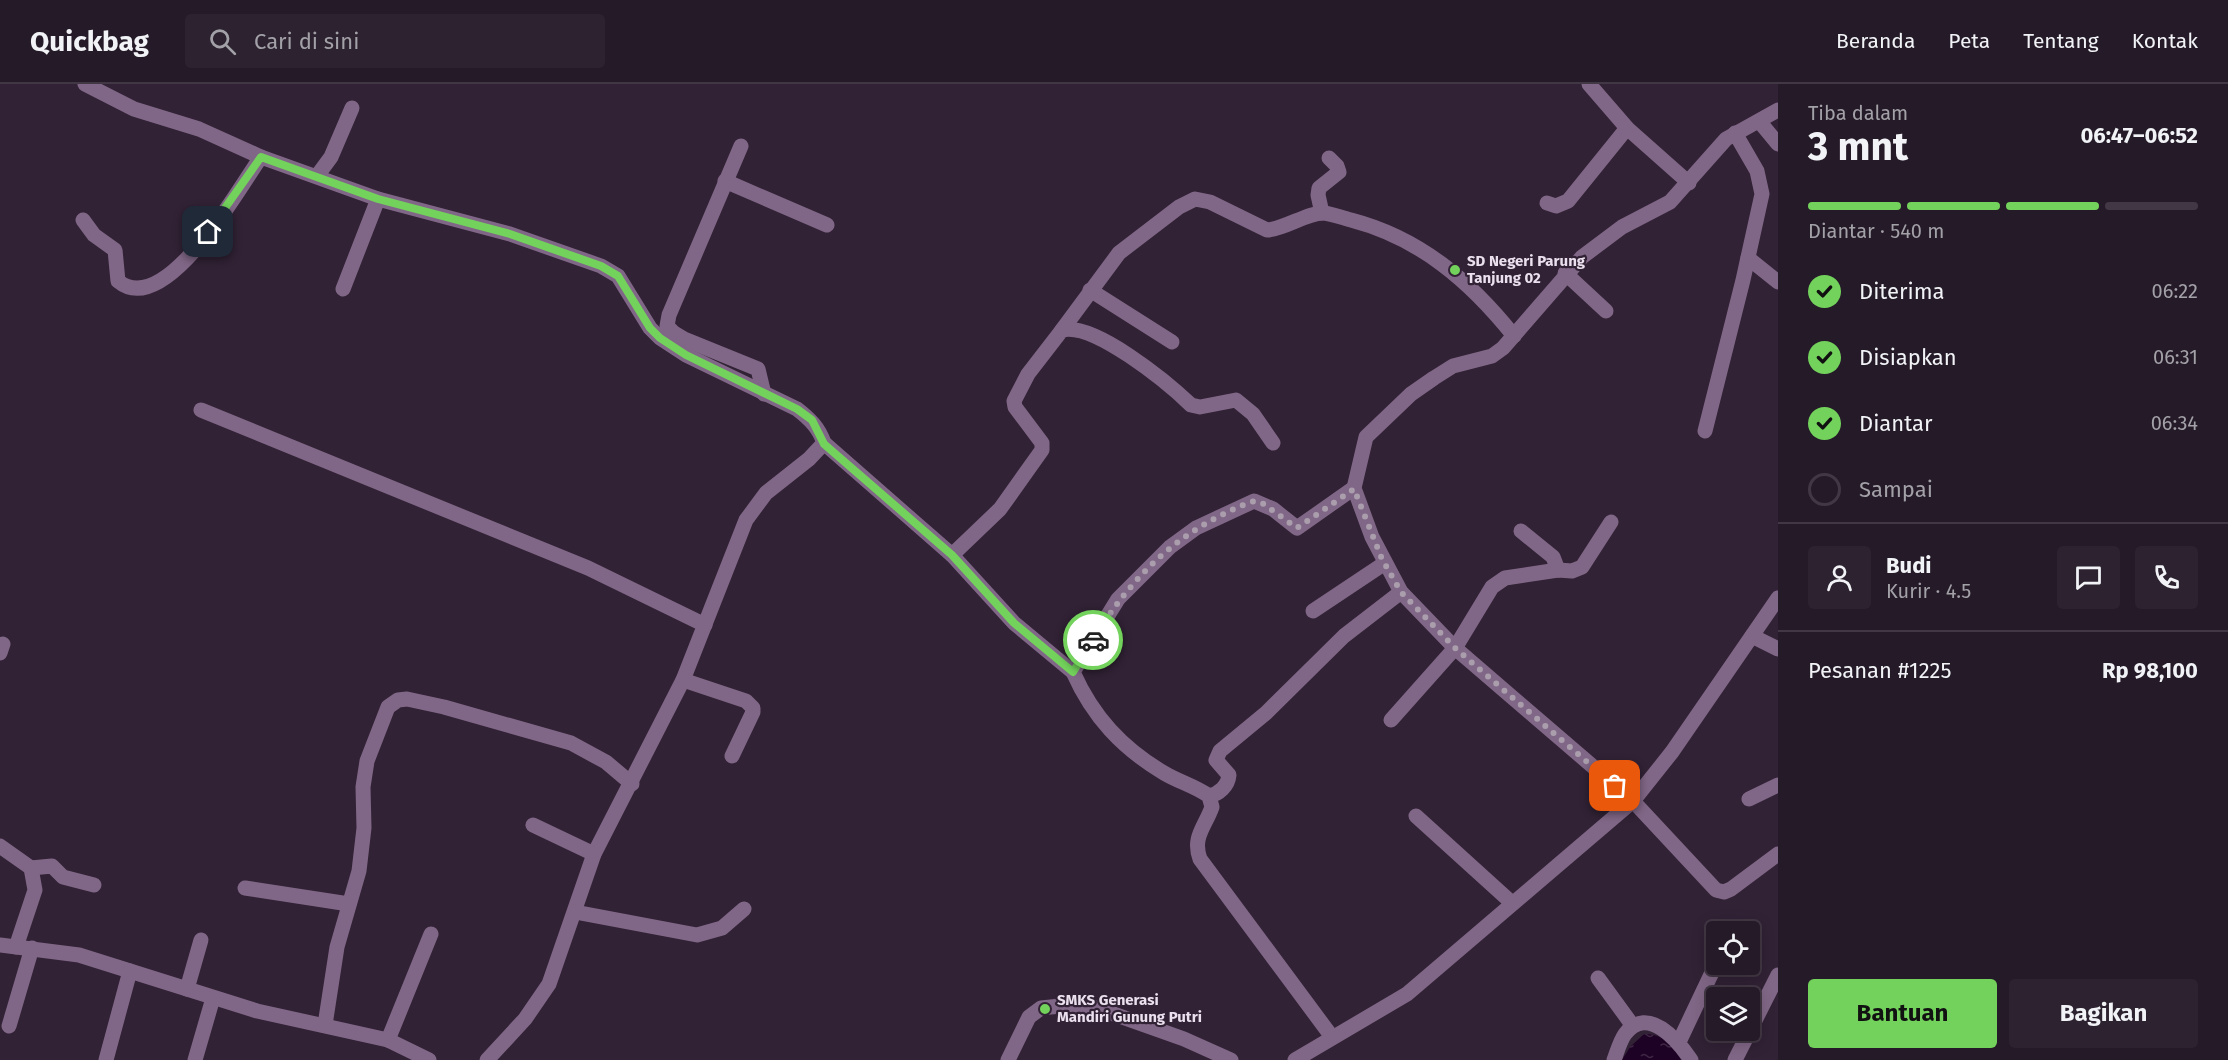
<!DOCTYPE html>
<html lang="id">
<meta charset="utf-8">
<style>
body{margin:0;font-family:"Fira Sans",sans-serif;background:#2d2330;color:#f1f3f6;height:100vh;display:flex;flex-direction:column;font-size:22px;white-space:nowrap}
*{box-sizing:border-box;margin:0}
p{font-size:20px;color:#a3a1a8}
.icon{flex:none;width:33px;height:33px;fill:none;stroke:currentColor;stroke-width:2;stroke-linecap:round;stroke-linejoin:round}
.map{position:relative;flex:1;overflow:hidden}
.sheet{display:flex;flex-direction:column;background:#251a28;width:450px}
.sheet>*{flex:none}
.controls{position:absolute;left:1706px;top:837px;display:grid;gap:12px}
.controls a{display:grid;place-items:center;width:54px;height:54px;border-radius:6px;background:#251a28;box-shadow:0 3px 15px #0003,0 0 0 2px #423845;font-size:30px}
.pin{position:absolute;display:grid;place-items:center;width:51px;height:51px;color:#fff;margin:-26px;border-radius:12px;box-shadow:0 3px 9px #0006}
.courier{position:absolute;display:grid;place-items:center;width:60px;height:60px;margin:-30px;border:4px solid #73d25c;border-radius:50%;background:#fff;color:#222;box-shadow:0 2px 8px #0007}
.overview em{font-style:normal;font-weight:700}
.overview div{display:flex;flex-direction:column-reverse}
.overview{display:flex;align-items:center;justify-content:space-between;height:102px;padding:0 30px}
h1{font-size:39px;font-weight:700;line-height:45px}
.bar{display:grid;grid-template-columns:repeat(4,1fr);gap:9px 6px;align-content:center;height:72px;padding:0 30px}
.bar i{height:8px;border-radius:4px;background:#423845}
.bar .on{background:#73d25c}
.bar p{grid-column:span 4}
.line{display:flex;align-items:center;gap:15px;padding:0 30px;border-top:2px solid #423845}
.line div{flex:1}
.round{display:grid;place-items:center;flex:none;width:63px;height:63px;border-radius:6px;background:#2d2330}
ol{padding:0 30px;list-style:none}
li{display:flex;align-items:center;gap:18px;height:66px}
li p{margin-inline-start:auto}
li .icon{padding:6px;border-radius:50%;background:#73d25c;color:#111;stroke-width:4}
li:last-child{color:#a3a1a8}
li i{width:33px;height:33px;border:3px solid #423845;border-radius:50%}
.cta{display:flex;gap:12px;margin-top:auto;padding:12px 30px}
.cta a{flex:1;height:69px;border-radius:6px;background:#73d25c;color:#111;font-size:24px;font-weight:700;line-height:69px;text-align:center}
.cta a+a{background:#2d2330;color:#f1f3f6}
header{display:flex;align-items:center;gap:36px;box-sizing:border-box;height:84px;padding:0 30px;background:#251a28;border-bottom:2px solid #423845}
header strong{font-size:28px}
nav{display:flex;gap:33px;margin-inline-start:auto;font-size:21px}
.search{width:420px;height:54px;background:#2d2330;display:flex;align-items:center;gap:15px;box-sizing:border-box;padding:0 21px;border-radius:6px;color:#a3a1a8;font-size:22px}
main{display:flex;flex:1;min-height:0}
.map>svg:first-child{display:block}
.water{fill:url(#water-ripples)}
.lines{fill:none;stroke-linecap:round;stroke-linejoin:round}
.minor{stroke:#816787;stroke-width:15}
.done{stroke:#aa9ead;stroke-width:6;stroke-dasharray:0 10.8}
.route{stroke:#73d25c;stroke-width:8}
.poi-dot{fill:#73d25c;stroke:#312235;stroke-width:2}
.labels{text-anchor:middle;stroke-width:4.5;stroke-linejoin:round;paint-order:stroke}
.poi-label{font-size:15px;font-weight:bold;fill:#ebe1ee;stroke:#312235;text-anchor:start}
</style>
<header>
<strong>Quickbag</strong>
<div class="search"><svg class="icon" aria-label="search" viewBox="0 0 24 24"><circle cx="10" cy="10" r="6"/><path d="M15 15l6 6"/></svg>Cari di sini</div>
<nav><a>Beranda</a><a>Peta</a><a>Tentang</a><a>Kontak</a></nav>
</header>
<main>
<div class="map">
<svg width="1778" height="976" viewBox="0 0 1778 976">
<defs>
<pattern id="water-ripples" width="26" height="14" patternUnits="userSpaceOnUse" patternTransform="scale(1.5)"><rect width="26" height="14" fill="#1e0225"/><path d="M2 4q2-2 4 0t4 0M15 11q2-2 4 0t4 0" fill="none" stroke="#3f2745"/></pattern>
</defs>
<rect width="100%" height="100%" fill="#312235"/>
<!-- water -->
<path class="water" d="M1644,950c19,0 28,10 37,26h-59l8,-13z"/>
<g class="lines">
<!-- minor -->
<g class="minor">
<path d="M85,0l49,25 65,20 62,28 117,42 132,35 91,32 17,10 32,52 10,10 26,17 111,54c13,10 22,19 27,34l-15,16 -43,34 -20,27 -63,160 -89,174 -45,130 -24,35 -38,41"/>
<polyline points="1589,0 1627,44 1689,99"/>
<polyline points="1778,26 1726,55 1670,118 1622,143 1582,173 1503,264 1492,272 1453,282 1434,294 1411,310 1366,353 1354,404 1372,453 1401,508 1455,564 1633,717 1716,806 1724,808 1731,805 1778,770"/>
<polyline points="1759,37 1778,60"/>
<polyline points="741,62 669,231 667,242 674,249 684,255 758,285 764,310"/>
<polyline points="317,92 331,73 352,24"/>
<polyline points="725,97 827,141"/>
<polyline points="1547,119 1556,122 1568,117 1627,44"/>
<polyline points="1322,129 1318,111 1319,104 1339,88 1337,82 1329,74"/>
<path d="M83,136l11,15 21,15 3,31c47,39 121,-93 143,-124"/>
<polyline points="1748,174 1778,198"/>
<polyline points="1565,189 1606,227"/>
<polyline points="343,205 378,115"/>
<polyline points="1090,206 1172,258"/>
<path d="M1062,246l57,-77 60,-46 16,-8 15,3 57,28c18,-1 41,-18 57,-17 9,1 18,5 27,7 69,18 119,61 163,116"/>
<polyline points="201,326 588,484 705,541"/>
<polyline points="1705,347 1743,196 1762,110 1757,87 1735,49"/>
<polyline points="824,359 952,471 1014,539 1073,588"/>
<polyline points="1521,447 1553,473 1558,486"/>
<path d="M952,471l48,-46 42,-59v-7l-27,-36 -1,-6 14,-27 34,-44c32,-8 105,52 129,75l9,2 36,-7 17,14 20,29"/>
<polyline points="1313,527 1385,479"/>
<polyline points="1752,552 1778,565"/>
<polyline points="0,569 3,560"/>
<polyline points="683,596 746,617 753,624 753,628 732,672"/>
<polyline points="1391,636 1455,564 1492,503 1505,494 1558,486 1572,487 1582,483 1611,438"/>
<path d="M1209,712c10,-2 19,-10 20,-21l-13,-15 4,-9 46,-38 78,-77 57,-44"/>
<polyline points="1749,715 1778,701"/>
<polyline points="1416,732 1512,819"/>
<polyline points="533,741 594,770"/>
<polyline points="0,762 31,784 35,806 16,863"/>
<polyline points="31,784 52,782 63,793 94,801"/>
<polyline points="245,804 349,820"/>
<polyline points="575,828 697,851 722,844 744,825"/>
<polyline points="1732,848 1733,846"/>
<polyline points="0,861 79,871 257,927 388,956 429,976"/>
<polyline points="1598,894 1633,942"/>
<polyline points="187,905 201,856"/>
<polyline points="325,941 337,863 359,787 364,744 363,703 367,677 388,623 398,616 407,615 444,623 571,659 606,678 632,700"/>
<polyline points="9,942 32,864"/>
<path d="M1332,953l-132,-178c-8,-22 5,-32 12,-52l-3,-11c-14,-10 -30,-14 -45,-23 -42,-25 -71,-56 -91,-101l45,-73 52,-52 26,-19 58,-27 19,8 24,19 57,-40"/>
<polyline points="388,956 431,850"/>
<polyline points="1679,958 1716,880"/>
<polyline points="106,976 130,887"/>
<polyline points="195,976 213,914"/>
<polyline points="1008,976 1029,933 1041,924 1070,921 1094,923 1184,955 1231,976"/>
<polyline points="1295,976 1407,910 1633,717 1672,668 1778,514"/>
<path d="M1614,976c3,-8 6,-19 11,-26 23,-30 53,7 66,26"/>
<polyline points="1735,976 1778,891"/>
</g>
</g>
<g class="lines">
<!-- done -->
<path class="done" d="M1093,556c39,-65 89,-113 161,-139l8,2 35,25 57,-39 28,70 19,33 54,56 160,138"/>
<!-- route -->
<polyline class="route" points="208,148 261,73 378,115 510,150 601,182 618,192 650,244 660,254 686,271 797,325 812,336 824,360 952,471 1014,539 1073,588 1093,556"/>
</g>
<!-- markers -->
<g class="poi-dot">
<circle cx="1455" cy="186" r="6"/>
<circle cx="1045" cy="925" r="6"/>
</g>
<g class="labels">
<!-- poi labels -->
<g class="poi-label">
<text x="1467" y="182">SD Negeri Parung<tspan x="1467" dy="17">Tanjung 02</tspan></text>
<text x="1057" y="921">SMKS Generasi<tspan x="1057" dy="17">Mandiri Gunung Putri</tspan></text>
</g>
</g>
</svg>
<div class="controls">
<a><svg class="icon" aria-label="locate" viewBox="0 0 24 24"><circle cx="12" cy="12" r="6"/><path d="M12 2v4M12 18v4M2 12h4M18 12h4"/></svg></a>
<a><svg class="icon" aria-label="layers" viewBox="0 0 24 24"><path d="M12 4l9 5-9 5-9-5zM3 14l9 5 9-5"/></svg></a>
</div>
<div class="pin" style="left:1615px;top:702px;background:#ea580c"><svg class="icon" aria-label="bag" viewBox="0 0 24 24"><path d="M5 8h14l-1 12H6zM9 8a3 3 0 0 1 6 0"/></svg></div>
<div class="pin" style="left:208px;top:148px;background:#1f2937"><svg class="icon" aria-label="home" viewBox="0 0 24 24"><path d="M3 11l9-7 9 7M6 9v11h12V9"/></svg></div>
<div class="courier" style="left:1093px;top:556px"><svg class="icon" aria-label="car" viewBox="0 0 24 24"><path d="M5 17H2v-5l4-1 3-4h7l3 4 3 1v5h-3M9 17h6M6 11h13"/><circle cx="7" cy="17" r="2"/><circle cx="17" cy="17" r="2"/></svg></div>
</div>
<section class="sheet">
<div class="overview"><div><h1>3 mnt</h1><p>Tiba dalam</p></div><em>06:47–06:52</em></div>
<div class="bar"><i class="on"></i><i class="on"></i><i class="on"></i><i></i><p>Diantar · 540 m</p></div>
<ol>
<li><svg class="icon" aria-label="check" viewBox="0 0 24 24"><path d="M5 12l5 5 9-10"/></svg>Diterima<p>06:22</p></li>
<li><svg class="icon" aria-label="check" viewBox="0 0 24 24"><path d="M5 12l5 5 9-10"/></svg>Disiapkan<p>06:31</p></li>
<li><svg class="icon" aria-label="check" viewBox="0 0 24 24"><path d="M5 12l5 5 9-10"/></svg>Diantar<p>06:34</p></li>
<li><i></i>Sampai</li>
</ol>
<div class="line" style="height:108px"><a class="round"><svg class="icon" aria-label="person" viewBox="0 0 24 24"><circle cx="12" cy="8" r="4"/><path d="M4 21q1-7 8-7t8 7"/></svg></a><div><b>Budi</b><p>Kurir · 4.5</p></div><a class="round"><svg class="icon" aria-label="chat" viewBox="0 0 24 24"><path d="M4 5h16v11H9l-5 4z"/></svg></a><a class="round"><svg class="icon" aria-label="phone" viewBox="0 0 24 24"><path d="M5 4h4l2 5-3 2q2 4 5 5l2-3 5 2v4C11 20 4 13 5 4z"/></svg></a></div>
<div class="line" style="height:78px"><div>Pesanan #1225</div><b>Rp 98,100</b></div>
<div class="cta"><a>Bantuan</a><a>Bagikan</a></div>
</section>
</main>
